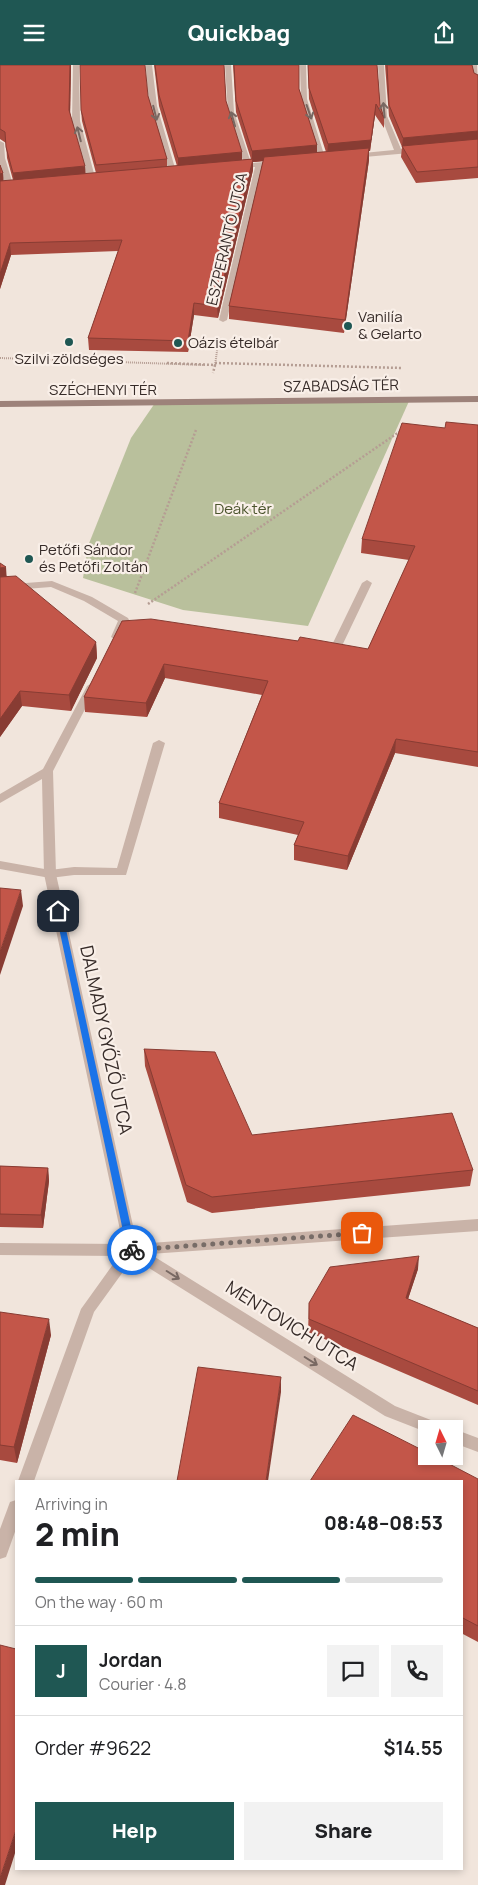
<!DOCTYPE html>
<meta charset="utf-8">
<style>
body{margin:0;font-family:Manrope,sans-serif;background:#f2f2f2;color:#202124;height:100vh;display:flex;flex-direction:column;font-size:19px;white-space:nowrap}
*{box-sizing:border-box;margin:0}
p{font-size:16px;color:#757577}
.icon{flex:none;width:28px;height:28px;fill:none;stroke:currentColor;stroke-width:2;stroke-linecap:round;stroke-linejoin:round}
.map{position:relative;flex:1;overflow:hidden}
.sheet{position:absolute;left:15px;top:1415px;width:448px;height:390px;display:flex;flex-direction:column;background:#fff;border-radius:0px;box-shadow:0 2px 8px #0003}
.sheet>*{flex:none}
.needle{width:32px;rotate:355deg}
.tools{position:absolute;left:418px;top:1355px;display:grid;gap:10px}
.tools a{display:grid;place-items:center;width:45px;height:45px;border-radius:0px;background:#fff;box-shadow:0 2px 8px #0003;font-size:25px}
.pin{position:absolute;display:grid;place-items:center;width:42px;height:42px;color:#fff;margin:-21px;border-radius:10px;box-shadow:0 2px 8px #0006}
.courier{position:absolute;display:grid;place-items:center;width:50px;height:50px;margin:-25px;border:4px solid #1a73e8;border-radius:50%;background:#fff;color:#222;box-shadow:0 1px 6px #0007}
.overview em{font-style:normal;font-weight:800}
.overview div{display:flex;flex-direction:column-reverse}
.overview{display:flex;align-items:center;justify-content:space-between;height:85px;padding:0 20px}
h1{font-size:32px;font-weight:800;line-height:38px}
.bar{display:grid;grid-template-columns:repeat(4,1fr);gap:8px 5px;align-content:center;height:60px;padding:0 20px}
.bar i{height:6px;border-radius:4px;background:#e0e0e0}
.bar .active{background:#1f5753}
.bar p{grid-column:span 4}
.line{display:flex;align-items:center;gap:12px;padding:0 20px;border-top:1px solid #e0e0e0}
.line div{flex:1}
.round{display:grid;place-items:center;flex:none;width:52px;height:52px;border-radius:0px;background:#f2f2f2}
.primary-button{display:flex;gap:10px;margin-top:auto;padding:10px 20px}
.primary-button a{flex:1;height:58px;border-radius:0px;background:#1f5753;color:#fff;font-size:20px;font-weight:800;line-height:58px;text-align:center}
.primary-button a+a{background:#f2f2f2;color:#202124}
header{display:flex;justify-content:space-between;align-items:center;height:65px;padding:0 20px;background:#1f5753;color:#fff;font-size:22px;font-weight:800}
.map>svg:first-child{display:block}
.green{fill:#b9c09c}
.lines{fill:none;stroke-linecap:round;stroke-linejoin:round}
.path-far1{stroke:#b59d93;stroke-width:2;stroke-dasharray:1 1;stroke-linecap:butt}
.path{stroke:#b59d93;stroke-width:2.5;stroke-dasharray:2 2;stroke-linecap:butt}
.service{fill:#c9b3a8;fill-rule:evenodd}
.minor{fill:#c9b3a8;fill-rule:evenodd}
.secondary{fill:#9d827a;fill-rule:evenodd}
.wall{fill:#a84a3f}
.shaded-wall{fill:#883c33}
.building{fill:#c35649;stroke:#883c33}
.oneway{stroke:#786862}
.route{fill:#1a73e8}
.done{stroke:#776c67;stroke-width:5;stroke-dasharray:0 9}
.poi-dot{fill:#1f5753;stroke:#f9efe8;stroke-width:2}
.labels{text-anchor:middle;stroke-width:4.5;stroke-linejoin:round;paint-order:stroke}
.far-street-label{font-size:15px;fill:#362b28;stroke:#f9efe8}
.far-poi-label{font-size:15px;fill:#362b28;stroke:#f9efe8;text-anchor:start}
.far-park-label{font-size:15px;fill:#4b542d;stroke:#f9efe8}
.street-label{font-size:18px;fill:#362b28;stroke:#f9efe8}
</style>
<header><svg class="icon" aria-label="menu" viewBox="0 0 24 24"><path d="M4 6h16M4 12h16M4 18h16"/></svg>Quickbag<svg class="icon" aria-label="share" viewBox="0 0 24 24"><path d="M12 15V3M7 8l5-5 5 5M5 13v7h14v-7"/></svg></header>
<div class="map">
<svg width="478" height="1820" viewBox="0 0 478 1820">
<rect width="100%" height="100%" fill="#f1e5dc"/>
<!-- green -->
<polygon class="green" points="410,334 308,561 183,545 83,513 88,481 131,373 155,338"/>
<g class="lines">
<!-- path-far1 -->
<g class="path-far1">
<polyline points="0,293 205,300"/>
<polyline points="215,300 218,279"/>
</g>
<!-- path -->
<g class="path">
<polyline points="167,298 215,300 213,308"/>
<polyline points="215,298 402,303"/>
<polyline points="135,528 196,365"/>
<polyline points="148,539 402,365"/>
</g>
<!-- service -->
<g class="service">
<polygon points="367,515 372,518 340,585 335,588 321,586 321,582 331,582 362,518"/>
<polygon points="159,675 165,678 126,810 74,810 50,813 0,804 0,796 50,805 74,802 117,803 153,678"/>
</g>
<!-- minor -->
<g class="minor">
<polygon points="73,0 79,0 80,56 96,116 92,118 88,116 72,56"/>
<path d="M146,0h6l5,41 20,69 -7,-2c-13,-35 -24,-70 -24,-108z"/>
<polygon points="225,0 231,0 234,47 251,98 279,96 283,98 262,102 227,255 223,257 219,255 255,102 236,104 232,102 244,99 228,47"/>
<polygon points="300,0 306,0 307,34 326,96 319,94 301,34"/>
<polygon points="378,0 384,0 387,51 401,84 418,83 421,83 421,87 353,93 349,91 353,89 394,85 381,51"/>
<polygon points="471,0 477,0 478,20 475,18"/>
<polygon points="0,76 4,78 5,93 14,123 10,125 6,123 0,102"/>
<polygon points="52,516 92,532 128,553 129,555 120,574 116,575 111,572 118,556 84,536 51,522 0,526 0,520"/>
<polygon points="92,618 97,621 53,706 56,809 137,1179 478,1154 478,1166 150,1189 395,1341 441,1359 444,1364 426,1364 426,1367 385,1351 133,1193 94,1247 34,1416 18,1416 81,1244 119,1191 0,1190 0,1178 123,1179 44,809 42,714 0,738 0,729 43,704 87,621"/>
<polygon points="454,1364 478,1373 478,1387 454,1378"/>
<polygon points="16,1435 16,1464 6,1492 0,1494 0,1464 10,1437"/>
</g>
<!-- secondary -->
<polygon class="secondary" points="478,331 478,337 0,342 0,336"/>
</g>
<!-- wall -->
<g class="wall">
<polygon points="0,0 71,0 70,48 85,109 96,108 82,56 81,45 148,31 167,94 167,101 177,101 159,41 154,0 224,0 226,36 242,95 251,94 236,47 233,0 299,0 299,24 317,80 317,87 326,87 309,34 308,0 377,0 380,40 384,53 384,63 375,50 370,86 369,86 369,95 344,268 229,254 229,241 263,96 253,97 253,105 218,253 194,250 188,287 89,285 88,273 118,186 11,190 0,224 0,100 3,108 3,116 13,115 7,93 6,78 0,74"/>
<polygon points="385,0 472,0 474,8 478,10 478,113 416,118 401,92 402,82 389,51"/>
<polygon points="478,360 478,702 395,688 347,805 294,795 294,780 298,770 219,753 219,738 262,630 165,613 147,652 85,647 84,632 122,556 298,576 368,584 409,495 361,488 362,474 445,363"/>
<polygon points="0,498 7,512 96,577 97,593 71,646 22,641 0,672"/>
<polygon points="144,984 252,1070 473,1105 470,1121 212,1148 187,1137 145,1001"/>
<polygon points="0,1101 48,1103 49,1116 43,1163 0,1162"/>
<polygon points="418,1204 408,1234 478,1263 478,1340 308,1267 309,1238"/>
<polygon points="0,1247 51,1270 17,1398 0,1395"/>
<polygon points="478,1414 478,1577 461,1568 461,1416"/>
</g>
<!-- shaded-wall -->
<g class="shaded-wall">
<polygon points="70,0 71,0 70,56 69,45"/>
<polygon points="376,39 375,50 370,86 369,86 369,95 344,268 345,255 327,90 328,79"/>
<polygon points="478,66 478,77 402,82 403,73"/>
<polygon points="317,80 317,91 253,97 253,105 218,253 217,241 252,95 252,86"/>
<polygon points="242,87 242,98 178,104 178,93"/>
<polygon points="85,101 86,112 14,119 13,108"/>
<polygon points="3,108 4,120 0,120 0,109"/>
<polygon points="10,178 11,190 0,224 0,209"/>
<polygon points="194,238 194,250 188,287 188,276"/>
<polygon points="6,502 7,518 0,519 0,503"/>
<polygon points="96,577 97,593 71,646 69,630"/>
<polygon points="164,599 165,613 147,652 146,638"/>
<polygon points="20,626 22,641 0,672 0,654"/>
<polygon points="396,674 395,688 347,805 348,791"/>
<polygon points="21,825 23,841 0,910 0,887"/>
<polygon points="48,1103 49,1116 43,1163 41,1150"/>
<polygon points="419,1191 418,1204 404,1246 406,1233"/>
<polygon points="49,1254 51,1270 17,1398 14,1382"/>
<polygon points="281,1312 281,1327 268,1416 266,1416"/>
<polygon points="16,1765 16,1785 5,1820 0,1820 0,1813"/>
</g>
<!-- building -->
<g class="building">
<polygon points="0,0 70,0 69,45 85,101 13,108 6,82 5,67 0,64"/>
<polygon points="80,0 145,0 148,31 167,94 96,100 81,45"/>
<polygon points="155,0 224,0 226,36 242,87 178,93 159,30"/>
<polygon points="234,0 299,0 299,24 317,80 252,86 236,36"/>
<polygon points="308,0 377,0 380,40 384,53 376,39 371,75 328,79 309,23"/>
<polygon points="387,0 472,0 474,8 478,10 478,66 403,73 389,40"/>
<polygon points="478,74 478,102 417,107 402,81"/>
<polygon points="369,83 345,255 229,241 264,92"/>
<polygon points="253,94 217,241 194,238 188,276 88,273 122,175 10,178 0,209 0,116"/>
<polygon points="0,100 3,108 0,109"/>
<polygon points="446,357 478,360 478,687 396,674 348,791 294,780 304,757 219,738 268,616 164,599 146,638 84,632 122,556 151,554 298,576 300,572 368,584 415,481 362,474 402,358 445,363"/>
<polygon points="0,498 6,502 0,503"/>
<polygon points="16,511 96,577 69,630 20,626 0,654 0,512"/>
<polygon points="0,823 21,825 0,887"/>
<polygon points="144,984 215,987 252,1070 452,1048 473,1105 212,1132 186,1120"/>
<polygon points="0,1101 48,1103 41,1150 0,1149"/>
<polygon points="419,1191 406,1233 478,1263 478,1326 309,1254 309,1238 330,1202"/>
<polygon points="0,1247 49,1254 14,1382 0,1380"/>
<polygon points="198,1302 281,1312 266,1416 177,1416"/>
<polygon points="353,1350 426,1387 426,1391 434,1391 478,1414 478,1561 461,1552 461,1416 310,1416"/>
<polygon points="0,1580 16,1584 16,1765 0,1813"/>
</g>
<!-- one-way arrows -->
<defs><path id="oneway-shaft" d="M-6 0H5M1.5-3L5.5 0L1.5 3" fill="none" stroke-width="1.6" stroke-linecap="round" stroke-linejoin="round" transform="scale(1.25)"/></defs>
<g class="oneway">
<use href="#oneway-shaft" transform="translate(384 45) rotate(-95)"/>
<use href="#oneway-shaft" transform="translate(309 47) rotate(71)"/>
<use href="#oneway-shaft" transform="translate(155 48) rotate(76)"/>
<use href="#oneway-shaft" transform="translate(233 54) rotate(-106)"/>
<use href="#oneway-shaft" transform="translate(79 69) rotate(-104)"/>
<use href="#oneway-shaft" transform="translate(173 1210) rotate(32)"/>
<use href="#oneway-shaft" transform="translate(311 1296) rotate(32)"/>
</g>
<!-- route -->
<polygon class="route" points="55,844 62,846 136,1185 132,1188 127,1185"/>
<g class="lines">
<!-- done -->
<polyline class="done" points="132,1185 362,1168"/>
</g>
<!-- markers -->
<g class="poi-dot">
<circle cx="348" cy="261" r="5"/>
<circle cx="69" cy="277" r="5"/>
<circle cx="178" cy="278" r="5"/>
<circle cx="29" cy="494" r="5"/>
</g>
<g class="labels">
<!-- far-street labels -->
<g class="far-street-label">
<text transform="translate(227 174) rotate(-77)" y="5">ESZPERANTÓ UTCA</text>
<text transform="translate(341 321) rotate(-1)" y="5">SZABADSÁG TÉR</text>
<text x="103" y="330">SZÉCHENYI TÉR</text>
</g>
<!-- far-poi labels -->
<g class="far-poi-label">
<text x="358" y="257">Vanilía<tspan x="358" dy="17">&amp; Gelarto</tspan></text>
<text x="188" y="283">Oázis ételbár</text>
<text x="69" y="299" text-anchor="middle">Szilvi zöldséges</text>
<text x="39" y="490">Petőfi Sándor<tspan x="39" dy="17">és Petőfi Zoltán</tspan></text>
</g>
<!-- far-park labels -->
<g class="far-park-label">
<text x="243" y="449">Deák tér</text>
</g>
<!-- street labels -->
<g class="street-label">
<text transform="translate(106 975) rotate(78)" y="6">DALMADY GYŐZŐ UTCA</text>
<text transform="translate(292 1261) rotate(32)" y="6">MENTOVICH UTCA</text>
</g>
</g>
</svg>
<div class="tools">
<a><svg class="needle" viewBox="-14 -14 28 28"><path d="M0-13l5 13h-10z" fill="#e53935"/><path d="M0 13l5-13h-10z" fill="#757577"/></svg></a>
</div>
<div class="pin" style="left:362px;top:1168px;background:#ea580c"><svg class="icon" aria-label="bag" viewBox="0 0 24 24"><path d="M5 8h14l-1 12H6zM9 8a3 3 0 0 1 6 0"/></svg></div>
<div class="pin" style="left:58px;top:846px;background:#1f2937"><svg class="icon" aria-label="home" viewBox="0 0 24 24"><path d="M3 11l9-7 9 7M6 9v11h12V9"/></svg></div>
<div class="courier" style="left:132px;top:1185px"><svg class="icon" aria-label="bike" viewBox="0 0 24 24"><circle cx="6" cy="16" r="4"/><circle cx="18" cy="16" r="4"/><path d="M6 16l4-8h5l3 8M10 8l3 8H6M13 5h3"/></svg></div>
<section class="sheet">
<div class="overview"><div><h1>2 min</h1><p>Arriving in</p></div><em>08:48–08:53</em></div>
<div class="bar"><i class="active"></i><i class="active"></i><i class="active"></i><i></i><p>On the way · 60 m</p></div>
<div class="line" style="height:90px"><b class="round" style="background:#1f5753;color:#fff">J</b><div><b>Jordan</b><p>Courier · 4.8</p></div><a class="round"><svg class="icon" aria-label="chat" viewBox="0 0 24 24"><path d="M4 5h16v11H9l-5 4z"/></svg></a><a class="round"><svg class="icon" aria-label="phone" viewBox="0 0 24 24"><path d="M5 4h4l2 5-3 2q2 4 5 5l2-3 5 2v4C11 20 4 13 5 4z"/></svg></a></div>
<div class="line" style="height:65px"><div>Order #9622</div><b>$14.55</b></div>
<div class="primary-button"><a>Help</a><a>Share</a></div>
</section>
</div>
